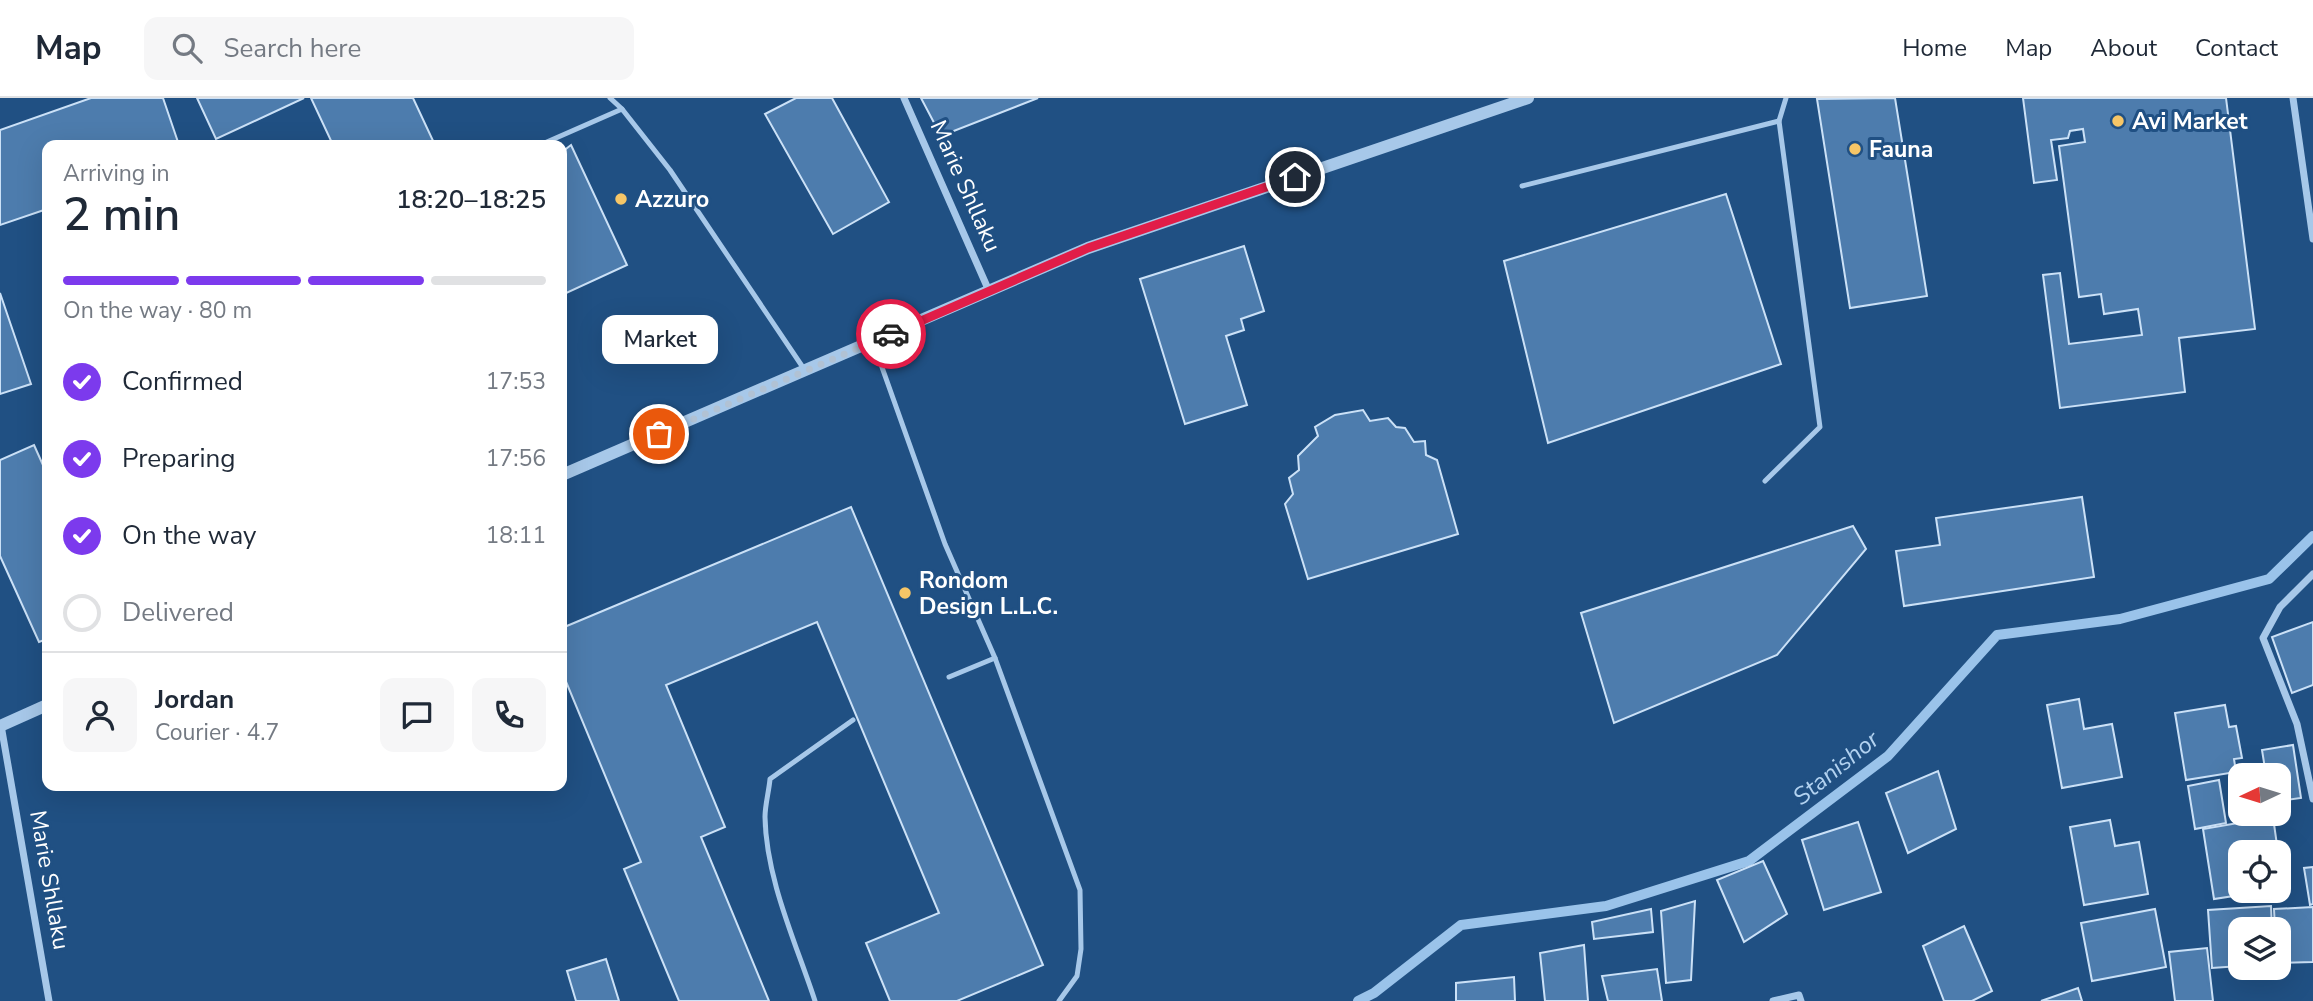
<!DOCTYPE html>
<meta charset="utf-8">
<style>
body{margin:0;font-family:"Nunito Sans",sans-serif;background:#f6f6f7;color:#1f2937;height:100vh;display:flex;flex-direction:column;font-size:26px;white-space:nowrap}
*{box-sizing:border-box;margin:0}
p{font-size:23px;color:#747a83}
.icon{flex:none;width:38px;height:38px;fill:none;stroke:currentColor;stroke-width:2;stroke-linecap:round;stroke-linejoin:round}
.map{position:relative;flex:1;overflow:hidden}
.drawer{position:absolute;left:42px;top:42px;width:525px;height:651px;display:flex;flex-direction:column;background:#fff;border-radius:14px;box-shadow:0 7px 28px #0002}
.drawer>*{flex:none}
.needle{width:46px;rotate:266deg}
.buttons{position:absolute;left:2228px;top:665px;display:grid;gap:14px}
.buttons a{display:grid;place-items:center;width:63px;height:63px;border-radius:14px;background:#fff;box-shadow:0 7px 28px #0002;font-size:35px}
.pin{position:absolute;display:grid;place-items:center;width:60px;height:60px;color:#fff;margin:-30px;border:4px solid #fff;border-radius:50%;box-shadow:0 2px 7px #0007}
.courier{position:absolute;display:grid;place-items:center;width:70px;height:70px;margin:-35px;border:5px solid #e11d48;border-radius:50%;background:#fff;color:#222;box-shadow:0 2px 9px #0007}
.bubble{position:absolute;height:49px;border-radius:14px;background:#fff;box-shadow:0 7px 28px #0002;font-size:23px;font-weight:600;line-height:49px;text-align:center}
.headline em{font-style:normal;font-weight:600}
.headline div{display:flex;flex-direction:column-reverse}
.headline{display:flex;align-items:center;justify-content:space-between;height:119px;padding:0 21px}
h1{font-size:46px;font-weight:600;line-height:52px}
.bar{display:grid;grid-template-columns:repeat(4,1fr);gap:10px 7px;align-content:center;height:84px;padding:0 21px}
.bar i{height:9px;border-radius:5px;background:#e0e1e3}
.bar .active{background:#7c3aed}
.bar p{grid-column:span 4}
.line{display:flex;align-items:center;gap:18px;padding:0 21px;border-top:2px solid #e0e1e3}
.line div{flex:1}
.round{display:grid;place-items:center;flex:none;width:74px;height:74px;border-radius:14px;background:#f6f6f7}
ol{padding:0 21px;list-style:none}
li{display:flex;align-items:center;gap:21px;height:77px}
li p{margin-inline-start:auto}
li .icon{padding:7px;border-radius:50%;background:#7c3aed;color:#fff;stroke-width:4}
li:last-child{color:#747a83}
li i{width:38px;height:38px;border:4px solid #e0e1e3;border-radius:50%}
header{display:flex;align-items:center;gap:42px;box-sizing:border-box;height:98px;padding:0 35px;background:#fff;border-bottom:2px solid #e0e1e3}
header strong{font-size:33px}
nav{display:flex;gap:38px;margin-inline-start:auto;font-size:24px}
.search{width:490px;height:63px;background:#f6f6f7;display:flex;align-items:center;gap:18px;box-sizing:border-box;padding:0 24px;border-radius:14px;color:#747a83;font-size:26px}
.map>svg:first-child{display:block}
.lines{fill:none;stroke-linecap:round;stroke-linejoin:round}
.stream{stroke:#9ac3ea;stroke-width:10}
.building{fill:#4d7cad;stroke:#cbe1f7;stroke-width:2}
.service{stroke:#a7c8e9;stroke-width:5}
.minor{stroke:#a7c8e9;stroke-width:7}
.tertiary{stroke:#a7c8e9;stroke-width:12}
.done{stroke:#b1c2d4;stroke-width:7;stroke-dasharray:0 12.6}
.route{stroke:#e11d48;stroke-width:9}
.poi-dot{fill:#f6c667;stroke:#205083;stroke-width:2.5}
.labels{text-anchor:middle;stroke-width:6;stroke-linejoin:round;paint-order:stroke}
.poi-label{font-size:23px;font-weight:bold;fill:#fff;stroke:#205083;text-anchor:start}
.street-label{font-size:23px;fill:#fff;stroke:#205083}
.water-label{font-size:24px;font-style:italic;fill:#b2d2f0;stroke:#205083}
</style>
<header>
<strong>Map</strong>
<div class="search"><svg class="icon" aria-label="search" viewBox="0 0 24 24"><circle cx="10" cy="10" r="6"/><path d="M15 15l6 6"/></svg>Search here</div>
<nav><a>Home</a><a>Map</a><a>About</a><a>Contact</a></nav>
</header>
<div class="map">
<svg width="2313" height="903" viewBox="0 0 2313 903">
<rect width="100%" height="100%" fill="#205083"/>
<g class="lines">
<!-- stream -->
<polyline class="stream" points="1358,903 1374,895 1461,827 1606,808 1749,763 1888,658 1997,537 2120,521 2269,481 2313,438"/>
</g>
<!-- building -->
<g class="building">
<polygon points="91,0 163,0 179,47 47,47 47,111 0,127 0,32"/>
<polygon points="197,0 304,0 216,41"/>
<polygon points="311,0 413,0 435,47 333,47"/>
<polygon points="796,0 832,0 889,104 833,136 765,16"/>
<polygon points="921,0 1038,0 941,38"/>
<polygon points="1895,0 1927,198 1850,210 1817,1"/>
<polygon points="2023,0 2226,0 2255,231 2179,240 2185,294 2060,310 2043,177 2060,175 2069,246 2142,237 2138,211 2104,216 2101,196 2079,199 2059,48 2085,44 2083,31 2070,33 2068,40 2051,42 2057,82 2034,85"/>
<polygon points="571,47 627,167 562,197 562,54"/>
<polygon points="1726,96 1781,266 1548,345 1504,163"/>
<polygon points="1244,148 1264,213 1241,221 1244,232 1226,238 1247,307 1185,326 1140,181"/>
<polygon points="0,195 31,286 0,296"/>
<polygon points="1363,312 1370,323 1388,320 1396,329 1405,330 1414,344 1425,343 1426,357 1437,362 1458,436 1308,481 1285,406 1293,396 1289,380 1299,372 1298,358 1318,338 1315,329 1335,317"/>
<polygon points="34,347 47,376 47,541 39,544 0,458 0,362"/>
<polygon points="2082,399 2094,479 1904,508 1896,453 1940,447 1936,420"/>
<polygon points="851,409 1043,867 957,903 890,903 866,845 939,815 817,524 666,587 725,729 701,739 769,903 679,903 624,771 641,764 562,574 562,530"/>
<polygon points="1853,428 1866,451 1777,557 1614,625 1581,515"/>
<polygon points="2313,524 2313,587 2292,595 2272,539"/>
<polygon points="2079,601 2084,631 2112,626 2122,679 2062,690 2047,607"/>
<polygon points="2225,607 2229,629 2236,628 2242,660 2234,661 2236,674 2186,682 2175,615"/>
<polygon points="2293,647 2301,700 2278,703 2278,677 2266,677 2262,652"/>
<polygon points="1938,673 1956,731 1908,755 1886,695"/>
<polygon points="2219,682 2226,725 2195,731 2188,688"/>
<polygon points="2273,719 2278,754 2240,754 2240,793 2266,793 2214,801 2203,731"/>
<polygon points="2110,722 2115,748 2139,744 2148,796 2084,807 2070,729"/>
<polygon points="1858,724 1881,794 1824,812 1802,742"/>
<polygon points="2278,757 2284,790 2278,791"/>
<polygon points="1763,763 1787,816 1744,844 1717,782"/>
<polygon points="2313,769 2313,806 2310,807 2304,770"/>
<polygon points="1695,803 1691,882 1666,885 1661,813"/>
<polygon points="2271,808 2272,831 2240,831 2240,868 2212,870 2208,812"/>
<polygon points="2313,809 2313,864 2278,865 2278,831 2275,831 2274,811"/>
<polygon points="1651,811 1653,834 1594,841 1592,824"/>
<polygon points="2155,811 2166,869 2092,883 2081,825"/>
<polygon points="1964,828 1992,893 1972,903 1944,903 1923,848"/>
<polygon points="1584,847 1588,903 1545,903 1540,855"/>
<polygon points="2207,850 2213,903 2175,903 2169,854"/>
<polygon points="606,861 619,903 576,903 567,873"/>
<polygon points="1657,871 1662,903 1608,903 1602,878"/>
<polygon points="1514,879 1515,903 1456,903 1456,885"/>
<polygon points="2078,890 2082,903 2041,903"/>
</g>
<g class="lines">
<!-- service -->
<g class="service">
<polyline points="610,0 622,11"/>
<polyline points="540,47 622,11 670,72 804,271"/>
<polyline points="1522,88 1779,23"/>
<polyline points="873,244 945,446 995,560"/>
<polyline points="1765,383 1820,329 1779,23 1786,0"/>
<polyline points="949,579 995,560 1080,792 1081,851 1077,878 1059,903"/>
<path d="M815,903c-19,-58 -49,-122 -50,-184 0,-12 4,-26 5,-38l83,-59"/>
</g>
<!-- minor -->
<g class="minor">
<polyline points="904,0 989,193"/>
<polyline points="2293,0 2313,141"/>
<polyline points="2313,476 2280,509 2263,540 2297,626 2313,701"/>
<polyline points="1,627 49,903"/>
<polyline points="1773,903 1799,897 1801,903"/>
</g>
<!-- tertiary -->
<g class="tertiary">
<polyline points="562,377 1088,150 1528,0"/>
<polyline points="0,628 47,607"/>
</g>
</g>
<g class="lines">
<!-- done -->
<polyline class="done" points="659,336 891,236"/>
<!-- route -->
<polyline class="route" points="891,236 1088,150 1295,79"/>
</g>
<!-- markers -->
<g class="poi-dot">
<circle cx="2118" cy="23" r="7"/>
<circle cx="1855" cy="51" r="7"/>
<circle cx="621" cy="101" r="7"/>
<circle cx="905" cy="495" r="7"/>
</g>
<g class="labels">
<!-- poi labels -->
<g class="poi-label">
<text x="2132" y="31">Avi Market</text>
<text x="1869" y="59">Fauna</text>
<text x="635" y="109">Azzuro</text>
<text x="919" y="490">Rondom<tspan x="919" dy="26">Design L.L.C.</tspan></text>
</g>
<!-- street labels -->
<g class="street-label">
<text transform="translate(966 88) rotate(66)" y="8">Marie Shllaku</text>
<text transform="translate(50 782) rotate(80)" y="8">Marie Shllaku</text>
</g>
<!-- water labels -->
<g class="water-label">
<text transform="translate(1836 670) rotate(-39)" y="8">Stanishor</text>
</g>
</g>
</svg>
<div class="buttons">
<a><svg class="needle" viewBox="-14 -14 28 28"><path d="M0-13l5 13h-10z" fill="#e53935"/><path d="M0 13l5-13h-10z" fill="#747a83"/></svg></a>
<a><svg class="icon" aria-label="locate" viewBox="0 0 24 24"><circle cx="12" cy="12" r="6"/><path d="M12 2v4M12 18v4M2 12h4M18 12h4"/></svg></a>
<a><svg class="icon" aria-label="layers" viewBox="0 0 24 24"><path d="M12 4l9 5-9 5-9-5zM3 14l9 5 9-5"/></svg></a>
</div>
<div class="pin" style="left:659px;top:336px;background:#ea580c"><svg class="icon" aria-label="bag" viewBox="0 0 24 24"><path d="M5 8h14l-1 12H6zM9 8a3 3 0 0 1 6 0"/></svg></div>
<div class="pin" style="left:1295px;top:79px;background:#1f2937"><svg class="icon" aria-label="home" viewBox="0 0 24 24"><path d="M3 11l9-7 9 7M6 9v11h12V9"/></svg></div>
<div class="courier" style="left:891px;top:236px"><svg class="icon" aria-label="car" viewBox="0 0 24 24"><path d="M5 17H2v-5l4-1 3-4h7l3 4 3 1v5h-3M9 17h6M6 11h13"/><circle cx="7" cy="17" r="2"/><circle cx="17" cy="17" r="2"/></svg></div>
<div class="bubble" style="left:602px;top:217px;width:116px">Market</div>
<section class="drawer">
<div class="headline"><div><h1>2 min</h1><p>Arriving in</p></div><em>18:20–18:25</em></div>
<div class="bar"><i class="active"></i><i class="active"></i><i class="active"></i><i></i><p>On the way · 80 m</p></div>
<ol>
<li><svg class="icon" aria-label="check" viewBox="0 0 24 24"><path d="M5 12l5 5 9-10"/></svg>Confirmed<p>17:53</p></li>
<li><svg class="icon" aria-label="check" viewBox="0 0 24 24"><path d="M5 12l5 5 9-10"/></svg>Preparing<p>17:56</p></li>
<li><svg class="icon" aria-label="check" viewBox="0 0 24 24"><path d="M5 12l5 5 9-10"/></svg>On the way<p>18:11</p></li>
<li><i></i>Delivered</li>
</ol>
<div class="line" style="height:126px"><a class="round"><svg class="icon" aria-label="person" viewBox="0 0 24 24"><circle cx="12" cy="8" r="4"/><path d="M4 21q1-7 8-7t8 7"/></svg></a><div><b>Jordan</b><p>Courier · 4.7</p></div><a class="round"><svg class="icon" aria-label="chat" viewBox="0 0 24 24"><path d="M4 5h16v11H9l-5 4z"/></svg></a><a class="round"><svg class="icon" aria-label="phone" viewBox="0 0 24 24"><path d="M5 4h4l2 5-3 2q2 4 5 5l2-3 5 2v4C11 20 4 13 5 4z"/></svg></a></div>
</section>
</div>
